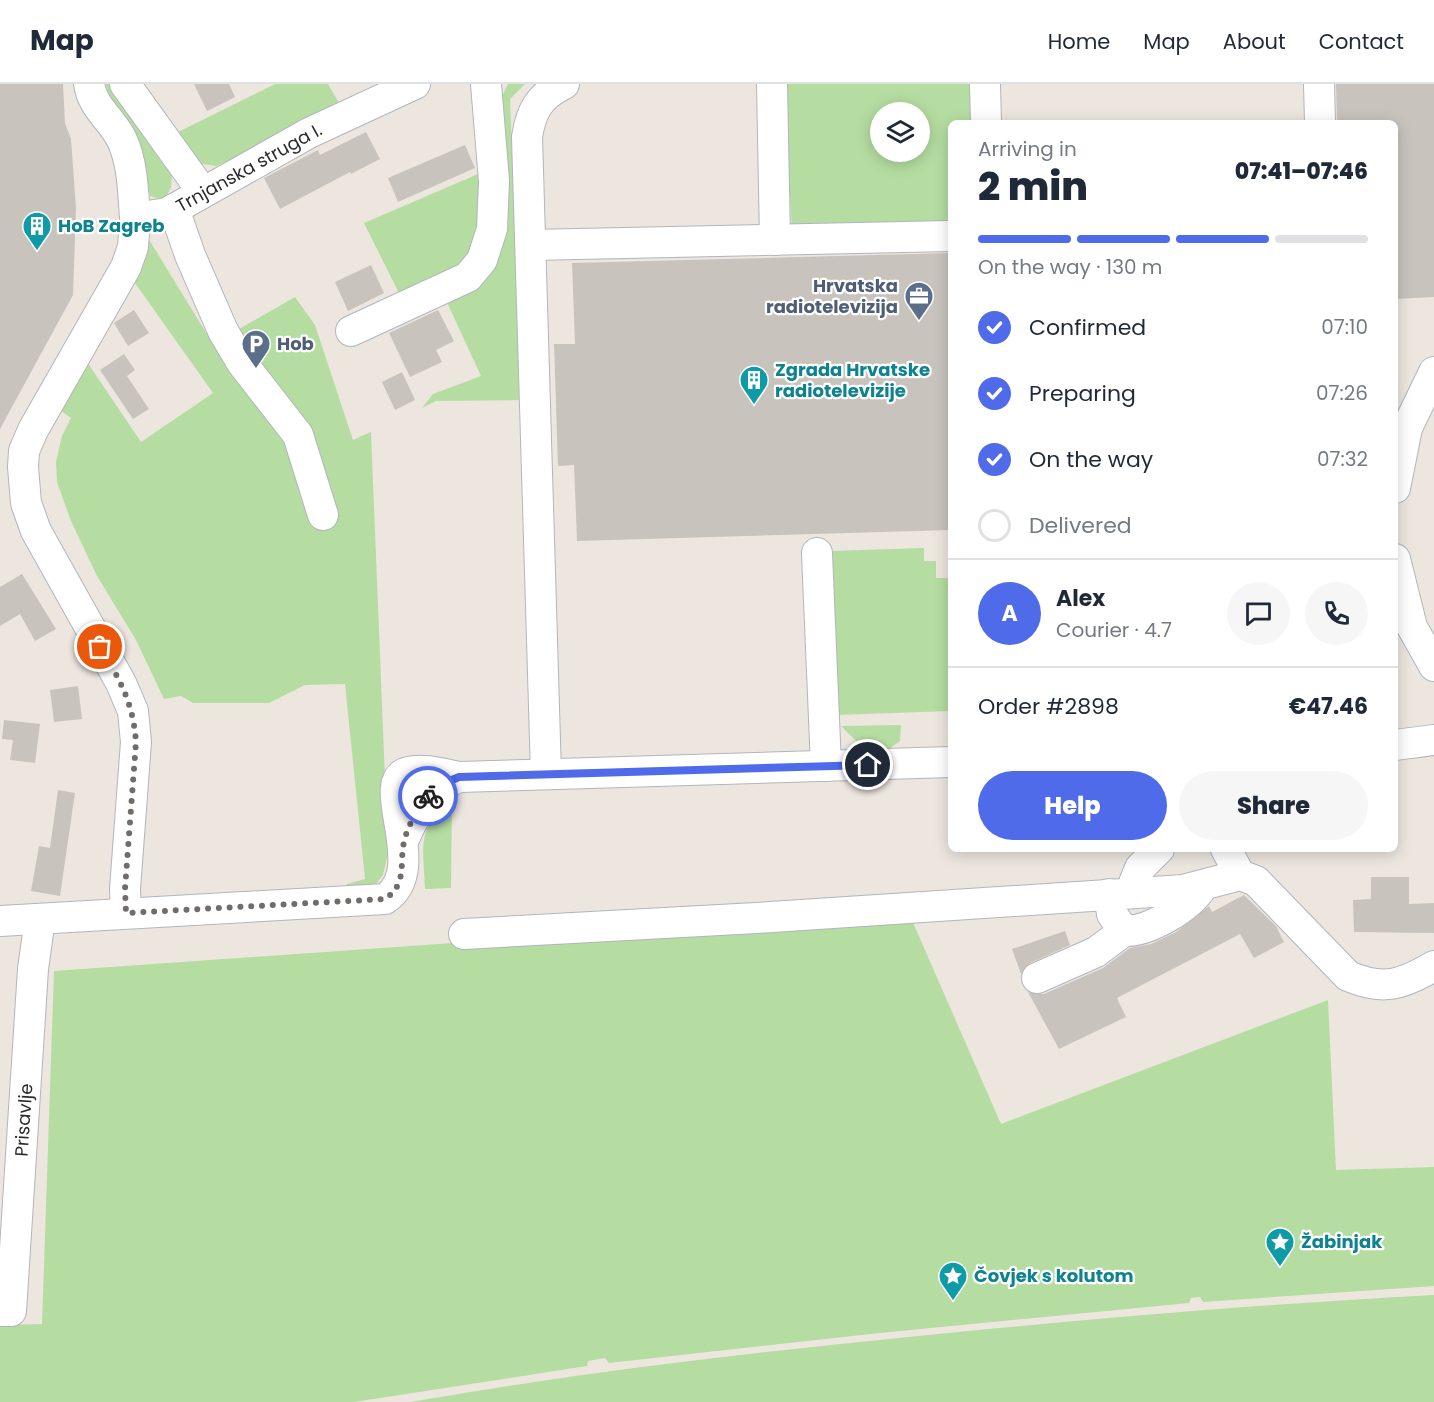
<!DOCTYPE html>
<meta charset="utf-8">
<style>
body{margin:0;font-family:Poppins,sans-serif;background:#f6f6f7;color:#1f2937;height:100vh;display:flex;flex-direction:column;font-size:22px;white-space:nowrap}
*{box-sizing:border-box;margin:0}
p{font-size:20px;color:#747a83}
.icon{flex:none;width:33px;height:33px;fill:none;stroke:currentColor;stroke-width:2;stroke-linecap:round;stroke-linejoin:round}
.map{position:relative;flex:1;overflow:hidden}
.details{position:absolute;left:948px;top:36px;width:450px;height:732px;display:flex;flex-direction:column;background:#fff;border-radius:9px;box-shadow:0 3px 15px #0003}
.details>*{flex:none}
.buttons{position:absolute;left:870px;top:18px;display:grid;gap:12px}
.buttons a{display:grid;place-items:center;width:60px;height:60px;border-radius:50%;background:#fff;box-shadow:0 3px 15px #0003;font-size:30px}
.pin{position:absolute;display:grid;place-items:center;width:51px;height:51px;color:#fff;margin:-26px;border:3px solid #fff;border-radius:50%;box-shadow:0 2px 6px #0007}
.courier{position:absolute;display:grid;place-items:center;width:60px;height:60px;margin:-30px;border:4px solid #4f6be9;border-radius:50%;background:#fff;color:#222;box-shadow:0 2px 8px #0007}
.overview em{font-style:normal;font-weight:800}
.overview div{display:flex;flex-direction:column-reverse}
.overview{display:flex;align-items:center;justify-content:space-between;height:102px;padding:0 30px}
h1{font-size:39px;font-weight:800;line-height:45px}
.bar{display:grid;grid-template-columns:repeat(4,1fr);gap:9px 6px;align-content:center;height:72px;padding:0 30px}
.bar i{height:8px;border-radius:4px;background:#e0e1e3}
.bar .on{background:#4f6be9}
.bar p{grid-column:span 4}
.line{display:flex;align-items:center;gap:15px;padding:0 30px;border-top:2px solid #e0e1e3}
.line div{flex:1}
.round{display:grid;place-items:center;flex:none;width:63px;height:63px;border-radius:32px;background:#f6f6f7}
ol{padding:0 30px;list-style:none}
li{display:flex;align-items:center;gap:18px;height:66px}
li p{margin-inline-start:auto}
li .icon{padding:6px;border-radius:50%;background:#4f6be9;color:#fff;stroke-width:4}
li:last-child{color:#747a83}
li i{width:33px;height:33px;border:3px solid #e0e1e3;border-radius:50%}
.button{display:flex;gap:12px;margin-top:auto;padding:12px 30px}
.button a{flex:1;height:69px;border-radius:36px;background:#4f6be9;color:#fff;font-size:24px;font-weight:800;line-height:69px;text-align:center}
.button a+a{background:#f6f6f7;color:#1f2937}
header{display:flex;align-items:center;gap:36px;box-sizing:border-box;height:84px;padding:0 30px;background:#fff;border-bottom:2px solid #e0e1e3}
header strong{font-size:28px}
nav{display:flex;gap:33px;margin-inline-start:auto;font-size:21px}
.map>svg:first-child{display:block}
.green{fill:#b5dda1;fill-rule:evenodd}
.building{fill:#c8c4bd}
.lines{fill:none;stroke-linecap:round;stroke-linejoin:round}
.minor-casing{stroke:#b2b5bd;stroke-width:32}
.minor{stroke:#fff;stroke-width:30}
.done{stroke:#6f6c6a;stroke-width:6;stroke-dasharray:0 10.8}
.route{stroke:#4f6be9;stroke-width:8}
.labels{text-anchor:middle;stroke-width:4.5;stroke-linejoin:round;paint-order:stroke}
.street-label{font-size:18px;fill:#2b2b2b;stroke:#fff}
.culture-label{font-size:18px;font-weight:bold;fill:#0d838f;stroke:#fff;text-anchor:start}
.service-label{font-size:18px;font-weight:bold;fill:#4e5e75;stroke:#fff;text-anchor:end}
</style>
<header>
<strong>Map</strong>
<nav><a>Home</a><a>Map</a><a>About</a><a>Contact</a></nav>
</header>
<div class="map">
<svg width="1434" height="1318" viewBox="0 0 1434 1318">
<rect width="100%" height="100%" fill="#ece6df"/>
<!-- green -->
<g class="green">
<polygon points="106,0 110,0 172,89 171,103 166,113 159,115 150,112 147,95 144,94 104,5"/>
<polygon points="275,0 328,0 342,24 216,82 202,80 176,49"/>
<polygon points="508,0 525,0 510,15 521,316 436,317 422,324 433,310 481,292 445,214 486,191 501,14"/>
<path d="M785,0h192l2,39h-28v104l-159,8zM880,28h40v40h-40z"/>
<polygon points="485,87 484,135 467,181 403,217 364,139"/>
<polygon points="148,154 213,260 295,213 315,241 353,356 371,348 388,769 383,791 374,803 347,808 347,800 365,795 345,600 305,601 269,619 193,619 181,612 164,615 136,556 97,492 71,437 57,398 56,378 62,352 71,334 57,324 85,275 141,358 213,309 135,199"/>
<polygon points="924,464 924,477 936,477 936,494 951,494 951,627 835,631 830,467"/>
<polygon points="901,641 900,657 886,667 860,661 841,642"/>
<path d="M452,716l-1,88 -26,1c-1,-43 -10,-60 27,-89z"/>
<polygon points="911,834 1001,1040 1328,916 1336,1086 1434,1083 1434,1202 1203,1218 1200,1213 1191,1214 1189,1219 880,1249 609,1279 605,1274 588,1277 587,1282 354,1318 0,1318 0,1241 42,1240 54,887 467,858"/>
<path d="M1434,1211v107h-1024c172,-30 345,-50 518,-67 169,-17 337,-31 506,-40z"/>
</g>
<!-- building -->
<g class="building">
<polygon points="0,0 63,0 65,39 71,55 76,124 73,211 0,345"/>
<polygon points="194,0 229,0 235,13 207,27"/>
<polygon points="1336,0 1434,0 1434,213 1395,215 1395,39 1337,39"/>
<polygon points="366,48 380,75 351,90 350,88 280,125 264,94 318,66 320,71"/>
<polygon points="465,61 475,84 398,118 388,94"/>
<polygon points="951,169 951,446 577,457 574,381 558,382 554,260 575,260 572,179"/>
<polygon points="371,181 384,209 348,227 335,198"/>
<polygon points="134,226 149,249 128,262 114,239"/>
<polygon points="438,226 454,257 436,266 442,278 410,293 389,249"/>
<polygon points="124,270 135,286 127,292 149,325 133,335 100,286"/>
<polygon points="402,288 415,316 395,326 382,298"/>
<polygon points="22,490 56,545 35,557 20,530 0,542 0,503"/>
<polygon points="78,602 82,635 54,638 50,606"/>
<polygon points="4,636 40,640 35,679 10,676 13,656 2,655"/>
<polygon points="58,706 75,709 60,812 31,807 39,762 50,764"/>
<polygon points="1371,793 1409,793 1409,820 1434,819 1434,849 1354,848 1353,816 1371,815"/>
<polygon points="1244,811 1276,842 1284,858 1254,874 1240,850 1117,914 1126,933 1059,965 1028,908 1044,910 1103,884 1130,864 1151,860 1176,848 1209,822 1212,828"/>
<polygon points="1065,847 1070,861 1030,879 1021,890 1012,865"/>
</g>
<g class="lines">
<!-- minor casing -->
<g class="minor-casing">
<g id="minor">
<path d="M89,0c4,25 23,35 33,56 11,24 11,52 13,78"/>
<polyline points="125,0 202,107"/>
<polyline points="772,0 775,156"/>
<polyline points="985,0 986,39"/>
<polyline points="1319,0 1320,39"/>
<polyline points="174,125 190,171 223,247 242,279 298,351 323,431"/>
<polyline points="531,161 951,152"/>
<polyline points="351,247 468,193 482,176 492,145 494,97 486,0"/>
<polyline points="1395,404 1407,344 1434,288"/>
<polyline points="817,469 826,682"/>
<polyline points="1395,475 1412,543 1434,582"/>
<polyline points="1395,661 1434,656"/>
<path d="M546,690l-19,-637c4,-26 12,-41 37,-53"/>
<path d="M404,755c12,-28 25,-50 55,-62"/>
<polyline points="1226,765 1240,791"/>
<polyline points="1130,809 1140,784 1159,765"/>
<path d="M1109,810l3,20 12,17c24,1 65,-23 78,-44"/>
<polyline points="126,829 125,805 136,658 133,627 121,599 36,447 26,419 23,383 24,367 33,346 126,183 133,163 135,134 167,129 309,49 415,0"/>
<path d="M0,837l385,-22c46,-30 -13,-118 23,-127 15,-4 35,2 51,5l492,-15"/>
<path d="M464,850l292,-16 427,-28 57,-15 16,6 92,95c35,15 54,9 86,-10"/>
<polyline points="1037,894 1096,868 1124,847"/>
<polyline points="0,1227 11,1227 33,885 40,835"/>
</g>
</g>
<!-- minor -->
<use href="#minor" class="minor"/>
</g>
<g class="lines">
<!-- done -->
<path class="done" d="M100,563c20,33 33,55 36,95l-11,147 1,24 259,-14c24,-16 13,-38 20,-61 4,-15 14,-31 23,-42"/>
<!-- route -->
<polyline class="route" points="428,712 440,701 459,693 868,681"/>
</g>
<!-- icons -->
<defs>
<g id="building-pin" transform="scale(1.5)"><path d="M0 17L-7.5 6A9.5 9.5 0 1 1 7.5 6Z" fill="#0f9aa8" stroke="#fff"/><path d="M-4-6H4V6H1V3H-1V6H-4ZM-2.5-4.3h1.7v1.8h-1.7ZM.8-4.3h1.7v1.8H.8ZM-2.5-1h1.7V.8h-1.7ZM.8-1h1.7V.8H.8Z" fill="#fff"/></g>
<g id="office-pin" transform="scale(1.5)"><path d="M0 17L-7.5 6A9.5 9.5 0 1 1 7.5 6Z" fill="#5c6f8a" stroke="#fff"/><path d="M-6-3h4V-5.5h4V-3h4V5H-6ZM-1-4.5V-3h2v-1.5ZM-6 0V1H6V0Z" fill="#fff"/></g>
<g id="parking-pin" transform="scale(1.5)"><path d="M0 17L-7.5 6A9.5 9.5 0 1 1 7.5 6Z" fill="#5c6f8a" stroke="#fff"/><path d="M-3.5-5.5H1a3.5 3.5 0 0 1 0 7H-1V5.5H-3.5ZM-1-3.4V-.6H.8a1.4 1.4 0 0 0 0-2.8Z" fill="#fff"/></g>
<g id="sight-pin" transform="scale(1.5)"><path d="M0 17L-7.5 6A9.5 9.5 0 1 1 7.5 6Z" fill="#0f9aa8" stroke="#fff"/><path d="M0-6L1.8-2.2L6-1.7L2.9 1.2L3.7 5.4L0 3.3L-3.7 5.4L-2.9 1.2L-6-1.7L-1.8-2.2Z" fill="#fff"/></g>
</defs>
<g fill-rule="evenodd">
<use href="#building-pin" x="37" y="142"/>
<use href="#office-pin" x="919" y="212"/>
<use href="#parking-pin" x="256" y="260"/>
<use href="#building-pin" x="754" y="296"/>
<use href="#sight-pin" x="1280" y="1158"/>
<use href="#sight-pin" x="953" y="1192"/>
</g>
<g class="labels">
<!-- street labels -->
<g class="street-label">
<text transform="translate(249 84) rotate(-29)" y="6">Trnjanska struga I.</text>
<text transform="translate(24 1036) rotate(-86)" y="6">Prisavlje</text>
</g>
<!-- culture labels -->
<g class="culture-label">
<text x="58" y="148">HoB Zagreb</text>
<text x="775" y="292">Zgrada Hrvatske<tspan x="775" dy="21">radiotelevizije</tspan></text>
<text x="1301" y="1164">Žabinjak</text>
<text x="974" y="1198">Čovjek s kolutom</text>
</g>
<!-- service labels -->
<g class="service-label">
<text x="898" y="208">Hrvatska<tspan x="898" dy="21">radiotelevizija</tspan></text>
<text x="277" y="266" text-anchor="start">Hob</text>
</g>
</g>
</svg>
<div class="buttons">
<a><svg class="icon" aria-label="layers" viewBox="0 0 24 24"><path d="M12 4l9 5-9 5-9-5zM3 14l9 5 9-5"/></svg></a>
</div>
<div class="pin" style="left:100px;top:563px;background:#ea580c"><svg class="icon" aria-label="bag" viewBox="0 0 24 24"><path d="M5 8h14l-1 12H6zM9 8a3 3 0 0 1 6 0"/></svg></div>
<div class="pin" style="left:868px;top:681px;background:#1f2937"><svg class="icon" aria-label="home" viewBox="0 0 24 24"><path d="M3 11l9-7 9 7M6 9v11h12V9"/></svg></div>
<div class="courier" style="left:428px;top:712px"><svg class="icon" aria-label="bike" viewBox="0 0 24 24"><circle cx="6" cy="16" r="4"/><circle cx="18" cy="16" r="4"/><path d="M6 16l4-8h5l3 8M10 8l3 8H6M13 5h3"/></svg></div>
<section class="details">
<div class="overview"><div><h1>2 min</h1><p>Arriving in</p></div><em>07:41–07:46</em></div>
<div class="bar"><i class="on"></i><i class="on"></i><i class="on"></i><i></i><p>On the way · 130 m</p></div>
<ol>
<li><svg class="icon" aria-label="check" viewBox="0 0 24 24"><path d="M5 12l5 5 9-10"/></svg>Confirmed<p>07:10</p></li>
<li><svg class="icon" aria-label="check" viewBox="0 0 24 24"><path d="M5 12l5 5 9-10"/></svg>Preparing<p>07:26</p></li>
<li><svg class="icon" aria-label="check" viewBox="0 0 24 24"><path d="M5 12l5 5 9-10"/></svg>On the way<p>07:32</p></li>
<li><i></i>Delivered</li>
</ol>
<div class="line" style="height:108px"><b class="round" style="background:#4f6be9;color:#fff">A</b><div><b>Alex</b><p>Courier · 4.7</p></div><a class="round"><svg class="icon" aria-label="chat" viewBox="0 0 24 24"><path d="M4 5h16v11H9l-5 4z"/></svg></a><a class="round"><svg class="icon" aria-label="phone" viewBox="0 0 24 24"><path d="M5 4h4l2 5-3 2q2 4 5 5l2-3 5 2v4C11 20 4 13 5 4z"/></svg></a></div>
<div class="line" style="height:78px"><div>Order #2898</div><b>€47.46</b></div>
<div class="button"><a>Help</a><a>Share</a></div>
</section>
</div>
